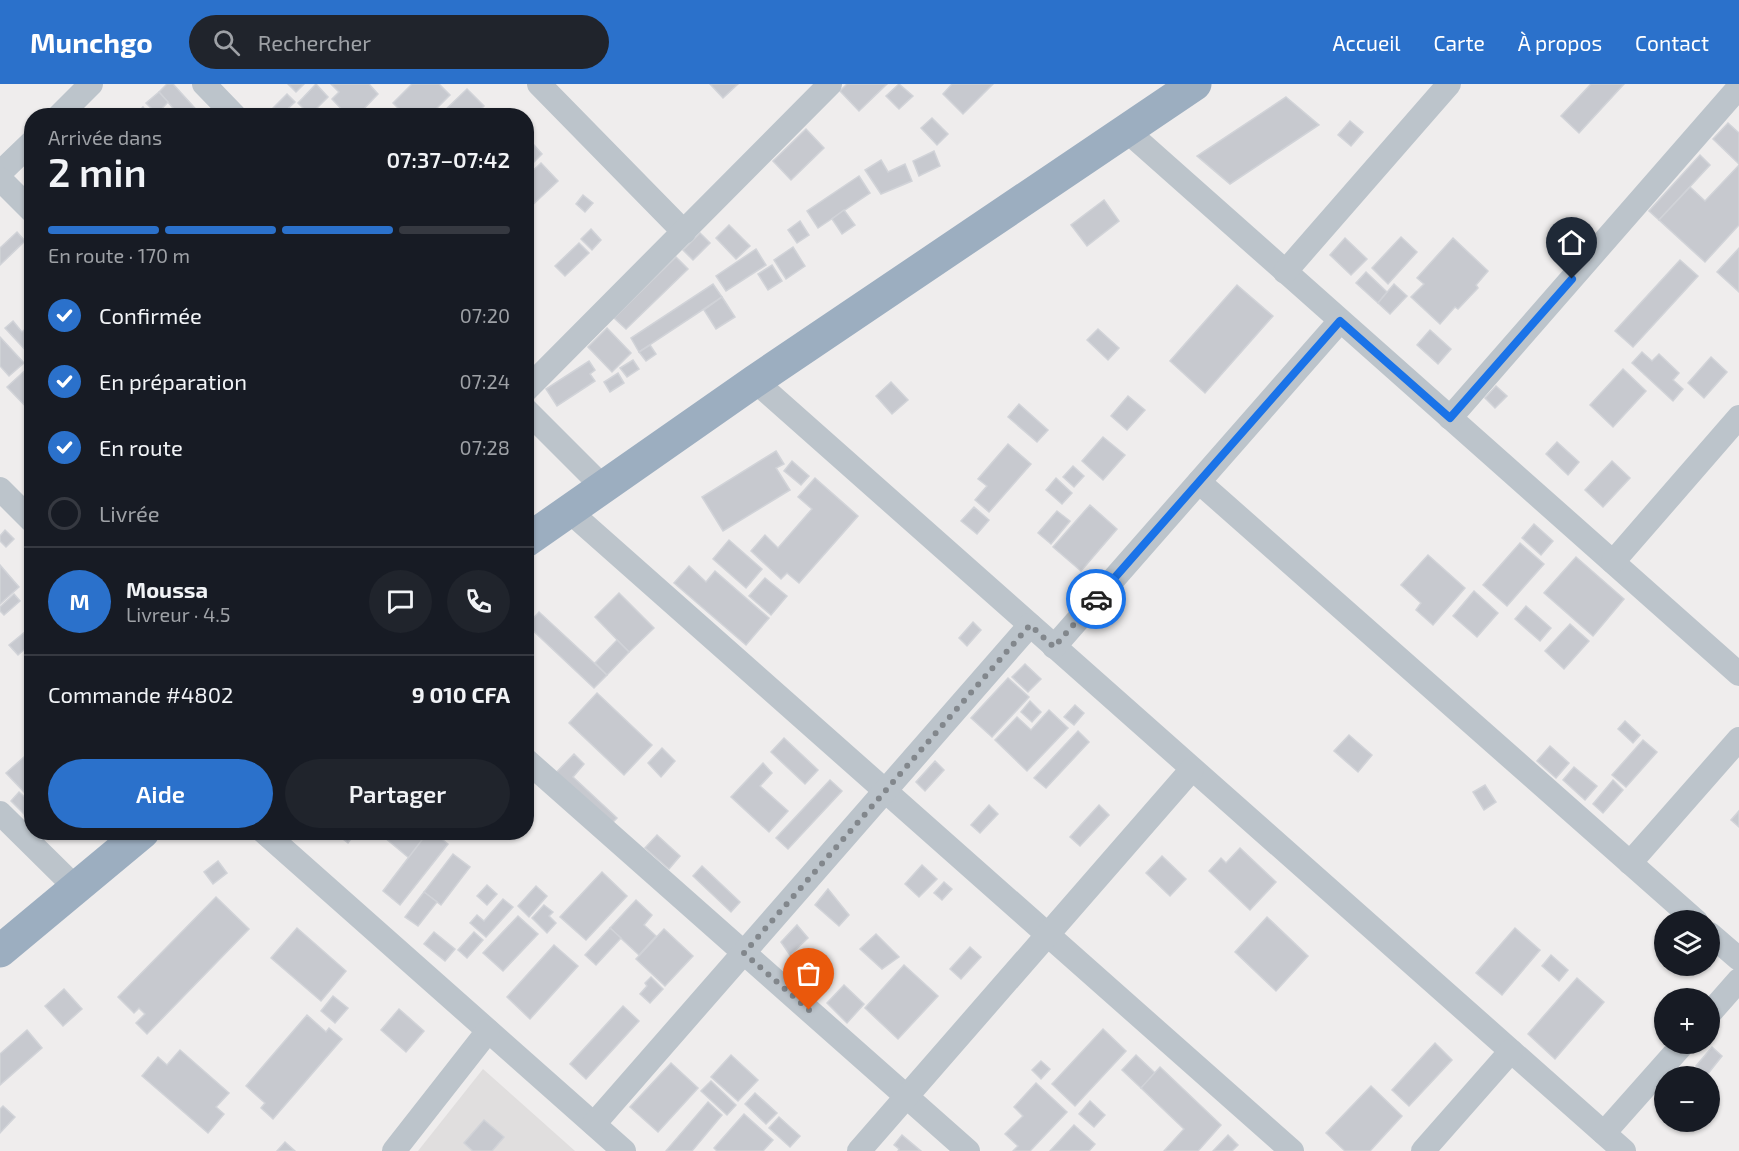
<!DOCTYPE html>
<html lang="fr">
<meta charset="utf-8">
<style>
body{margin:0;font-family:"Exo 2",sans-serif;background:#20242c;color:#f1f3f6;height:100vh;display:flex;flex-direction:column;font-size:22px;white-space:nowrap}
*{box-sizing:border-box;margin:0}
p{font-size:20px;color:#9ea1a6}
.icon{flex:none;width:33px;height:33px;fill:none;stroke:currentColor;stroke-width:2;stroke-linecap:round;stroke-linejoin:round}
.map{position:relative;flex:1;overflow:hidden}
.panel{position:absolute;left:24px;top:24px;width:510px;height:732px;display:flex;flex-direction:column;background:#171b24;border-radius:24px;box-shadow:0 2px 4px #0004}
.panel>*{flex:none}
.fabs{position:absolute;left:1654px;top:826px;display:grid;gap:12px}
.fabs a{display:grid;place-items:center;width:66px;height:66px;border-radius:50%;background:#171b24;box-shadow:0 2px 4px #0004;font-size:30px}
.pin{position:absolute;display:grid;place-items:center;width:51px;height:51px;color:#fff;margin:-62px -26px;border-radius:50% 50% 50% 0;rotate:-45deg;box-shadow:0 0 6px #0007}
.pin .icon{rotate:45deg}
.courier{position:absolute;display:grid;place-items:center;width:60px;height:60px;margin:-30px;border:4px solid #1a73e8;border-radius:50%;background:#fff;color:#222;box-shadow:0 2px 8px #0007}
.summary em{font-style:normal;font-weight:600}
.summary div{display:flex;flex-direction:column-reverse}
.summary{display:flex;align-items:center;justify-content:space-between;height:102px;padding:0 24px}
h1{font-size:39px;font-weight:600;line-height:45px}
.bar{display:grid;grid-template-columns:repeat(4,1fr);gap:9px 6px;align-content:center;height:72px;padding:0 24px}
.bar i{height:8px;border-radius:4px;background:#363941}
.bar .current{background:#2b71cb}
.bar p{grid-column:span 4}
.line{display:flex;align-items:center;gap:15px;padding:0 24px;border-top:2px solid #363941}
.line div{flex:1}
.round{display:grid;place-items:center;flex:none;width:63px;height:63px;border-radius:32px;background:#20242c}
ol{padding:0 24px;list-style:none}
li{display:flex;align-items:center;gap:18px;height:66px}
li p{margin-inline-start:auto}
li .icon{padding:6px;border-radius:50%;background:#2b71cb;color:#fff;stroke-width:4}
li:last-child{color:#9ea1a6}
li i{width:33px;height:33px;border:3px solid #363941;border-radius:50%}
.cta{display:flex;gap:12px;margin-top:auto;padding:12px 24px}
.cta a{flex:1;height:69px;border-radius:36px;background:#2b71cb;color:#fff;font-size:24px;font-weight:600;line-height:69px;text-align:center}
.cta a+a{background:#20242c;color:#f1f3f6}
header{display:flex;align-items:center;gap:36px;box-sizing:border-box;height:84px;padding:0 30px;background:#2b71cb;color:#fff}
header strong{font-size:28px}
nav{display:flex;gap:33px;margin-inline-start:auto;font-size:21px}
.search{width:420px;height:54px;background:#20242c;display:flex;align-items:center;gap:15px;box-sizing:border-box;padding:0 21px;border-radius:33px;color:#9ea1a6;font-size:22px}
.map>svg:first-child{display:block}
.education{fill:#e0dede}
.building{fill:#c7c9cf;stroke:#d1d3d8;stroke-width:1.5}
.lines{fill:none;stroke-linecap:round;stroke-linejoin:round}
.minor{stroke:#bcc4cb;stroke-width:24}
.trunk{stroke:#9caec0;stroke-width:33}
.done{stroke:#82878c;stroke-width:6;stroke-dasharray:0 10.8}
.route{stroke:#1a73e8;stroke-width:8}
</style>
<header>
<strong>Munchgo</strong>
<div class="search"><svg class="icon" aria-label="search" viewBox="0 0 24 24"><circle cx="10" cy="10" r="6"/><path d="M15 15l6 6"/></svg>Rechercher</div>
<nav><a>Accueil</a><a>Carte</a><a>À propos</a><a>Contact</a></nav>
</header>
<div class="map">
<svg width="1739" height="1067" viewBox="0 0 1739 1067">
<rect width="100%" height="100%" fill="#efeded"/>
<!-- education -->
<polygon class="education" points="483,985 575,1067 418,1067"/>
<!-- building -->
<g class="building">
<polygon points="167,0 173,0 202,32 180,32 159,8"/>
<polygon points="288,0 304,0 296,8"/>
<polygon points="316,0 328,13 310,31 298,19"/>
<polygon points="331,0 369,0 378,10 357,32 348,32 332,15 339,8"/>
<polygon points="412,0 439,0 450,11 429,32 406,32 393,19"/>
<polygon points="710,0 738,0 723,14"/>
<polygon points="847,0 887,0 859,27 840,7"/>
<polygon points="899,0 913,12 899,25 886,12"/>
<polygon points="952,0 993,0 963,30 943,10"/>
<polygon points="1591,0 1624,0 1579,49 1561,32"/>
<polygon points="467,5 484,22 474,32 439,32"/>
<polygon points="159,8 168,18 157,30 146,19"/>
<polygon points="287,10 295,18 280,32 273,24"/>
<polygon points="1286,13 1319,41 1230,100 1197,72"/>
<polygon points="143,23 150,32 134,32"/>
<polygon points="932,34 948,50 937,61 921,44"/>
<polygon points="1350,37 1363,48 1351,62 1338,51"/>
<polygon points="1728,39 1739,49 1739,80 1713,55"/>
<polygon points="806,45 824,64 791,96 773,77"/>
<polygon points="534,61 542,70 526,86 526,69"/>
<polygon points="934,67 940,82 919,92 913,77"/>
<polygon points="1700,71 1710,81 1659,136 1649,127"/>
<polygon points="881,76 888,88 905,80 912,97 881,110 865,86"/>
<polygon points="541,79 558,97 526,127 526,93"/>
<polygon points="1739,81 1739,141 1705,178 1659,136 1690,103 1705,117"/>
<polygon points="859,92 870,109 818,144 807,127"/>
<polygon points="583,111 593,119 585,128 576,120"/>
<polygon points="1104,116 1119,137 1087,162 1071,141"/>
<polygon points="844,126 855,141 842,150 832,135"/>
<polygon points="800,137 809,151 797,159 788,146"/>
<polygon points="729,141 750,162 736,175 716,154"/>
<polygon points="591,145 601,156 592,166 581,155"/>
<polygon points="17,148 25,157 0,181 0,164"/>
<polygon points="700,149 710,159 693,176 683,166"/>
<polygon points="1401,153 1417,168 1388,200 1372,184"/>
<polygon points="1345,154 1367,175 1351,191 1330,171"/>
<polygon points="1453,154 1488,187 1476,201 1478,204 1458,225 1455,223 1440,240 1411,213 1424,200 1417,194"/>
<polygon points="579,159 589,169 565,192 555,182"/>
<polygon points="793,163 805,182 786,195 774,176"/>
<polygon points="1739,164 1739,208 1717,188"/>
<polygon points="756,165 766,181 726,207 716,192"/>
<polygon points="676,173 688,185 626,245 614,234"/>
<polygon points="1680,176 1698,192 1633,263 1615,247"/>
<polygon points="772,181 782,197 768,206 758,190"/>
<polygon points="1366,188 1387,208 1378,219 1356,199"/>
<polygon points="713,200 722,213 639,268 631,254"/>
<polygon points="1394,200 1407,212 1390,230 1378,219"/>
<polygon points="1237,201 1273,232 1205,309 1170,277"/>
<polygon points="722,213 735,233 716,245 704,226"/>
<polygon points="13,237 22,248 32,239 30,271 5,244"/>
<polygon points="607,244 631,269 612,288 588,263"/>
<polygon points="1098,245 1119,264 1108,276 1087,256"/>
<polygon points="1430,246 1451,265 1438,280 1417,261"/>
<polygon points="0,253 24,279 9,292 0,282"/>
<polygon points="650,261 656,270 646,277 639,268"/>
<polygon points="1642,268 1652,277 1659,270 1679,289 1673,296 1683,305 1673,317 1632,279"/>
<polygon points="1711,273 1727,288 1704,314 1688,299"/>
<polygon points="633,276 639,285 627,293 620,284"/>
<polygon points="589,277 595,286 590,290 595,297 557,322 546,305"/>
<polygon points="31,281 32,282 32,329 7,303"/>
<polygon points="1623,285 1646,307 1613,343 1590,321"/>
<polygon points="618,289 624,299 610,308 604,298"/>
<polygon points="891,298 908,316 892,330 876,312"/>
<polygon points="1496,302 1507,312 1495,324 1485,314"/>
<polygon points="1128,312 1145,326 1127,346 1111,332"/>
<polygon points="1019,320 1048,346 1037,358 1008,333"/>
<polygon points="1103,353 1125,371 1103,396 1082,377"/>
<polygon points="1557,358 1579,378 1568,391 1546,370"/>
<polygon points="1008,360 1031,380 989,428 975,416 987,402 978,395"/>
<polygon points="776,367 784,380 776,384 790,406 723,447 702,413"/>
<polygon points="792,377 809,392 801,401 784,387"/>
<polygon points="1612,377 1630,394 1603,423 1585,406"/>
<polygon points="1073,382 1084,392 1074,403 1063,393"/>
<polygon points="815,394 858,432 799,499 787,489 781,495 751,467 765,451 778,464 812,425 798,413"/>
<polygon points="1056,394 1072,409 1062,420 1046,406"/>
<polygon points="1090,421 1117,445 1081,487 1053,463"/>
<polygon points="974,423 989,436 977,450 961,437"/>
<polygon points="1057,427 1070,437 1051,460 1038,449"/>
<polygon points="1534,440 1553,457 1541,471 1522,454"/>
<polygon points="5,446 14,455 6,463 0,457 0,452"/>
<polygon points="729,456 762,485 746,504 713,475"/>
<polygon points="1520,459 1544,480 1507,522 1483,501"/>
<polygon points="1428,471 1465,504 1433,541 1416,526 1421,519 1401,501"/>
<polygon points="1576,473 1624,515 1593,552 1544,509"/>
<polygon points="0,481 19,503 0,520"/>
<polygon points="689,482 706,498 715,487 769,534 746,561 674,499"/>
<polygon points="765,494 787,512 771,531 749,512"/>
<polygon points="1474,507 1498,529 1477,553 1453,532"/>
<polygon points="619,509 654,544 629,568 595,533"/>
<polygon points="14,510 20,517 4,531 0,527 0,523"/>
<polygon points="1526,522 1551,544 1540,557 1515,535"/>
<polygon points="539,528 607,591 594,604 527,541"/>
<polygon points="973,538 981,546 967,562 959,554"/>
<polygon points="1570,540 1589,557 1564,585 1545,567"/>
<polygon points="32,542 32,559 18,571 9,561"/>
<polygon points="617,556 629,568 607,591 595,579"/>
<polygon points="1025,580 1041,595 1028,608 1012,593"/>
<polygon points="1008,594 1029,613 992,653 971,634"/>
<polygon points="597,609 652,661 624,691 569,639"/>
<polygon points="1030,617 1041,628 1032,638 1021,628"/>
<polygon points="1075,621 1084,629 1074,641 1064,633"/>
<polygon points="1049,626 1068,644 1027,687 995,656 1017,633 1031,646"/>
<polygon points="1625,637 1640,651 1633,659 1618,645"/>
<polygon points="1078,647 1089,658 1046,704 1034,694"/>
<polygon points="1349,651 1372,671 1358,688 1334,667"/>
<polygon points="784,654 818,686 805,700 771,668"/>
<polygon points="1643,656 1657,668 1626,703 1612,691"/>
<polygon points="1550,662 1569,679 1556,694 1537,677"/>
<polygon points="662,664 675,677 661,693 648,679"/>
<polygon points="32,666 32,701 24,708 6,689"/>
<polygon points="574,670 584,680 573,693 617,734 605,746 550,695"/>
<polygon points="935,677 944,686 925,707 916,698"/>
<polygon points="763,679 772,689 760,702 788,727 769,748 731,713"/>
<polygon points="1574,683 1597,702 1585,716 1563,696"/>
<polygon points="830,696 842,707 788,765 776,754"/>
<polygon points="1613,696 1623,706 1603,729 1593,720"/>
<polygon points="1485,701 1496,718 1484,726 1473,708"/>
<polygon points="19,708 32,720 32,728 27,733 11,717"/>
<polygon points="989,721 998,730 980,749 971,741"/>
<polygon points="1099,721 1109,731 1080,762 1070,753"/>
<polygon points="1739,727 1739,743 1731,736"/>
<polygon points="334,748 356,748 348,759"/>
<polygon points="378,748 428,748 409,774"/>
<polygon points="428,748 433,748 448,760 400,821 383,807"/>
<polygon points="657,751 680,772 669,785 645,764"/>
<polygon points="1240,764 1276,798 1250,826 1209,787 1221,774 1226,779"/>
<polygon points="453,770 470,783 441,821 424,808"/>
<polygon points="1162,772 1186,795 1170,812 1146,789"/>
<polygon points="218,777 227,789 213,800 204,788"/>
<polygon points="922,781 937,795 919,813 905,800"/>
<polygon points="702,782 740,818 731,828 693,792"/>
<polygon points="602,788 627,812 586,856 560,833"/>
<polygon points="944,798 952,805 942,816 934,809"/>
<polygon points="487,801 497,810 487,821 477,812"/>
<polygon points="536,802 547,812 529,833 518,822"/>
<polygon points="828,805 849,831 839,842 815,821"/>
<polygon points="424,808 437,818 418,842 405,833"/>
<polygon points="216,813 249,845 147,950 136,939 145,930 139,924 134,929 118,913"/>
<polygon points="503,815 513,823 486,853 470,839 477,831 484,837"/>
<polygon points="636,816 652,831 644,841 656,852 639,871 610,844"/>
<polygon points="544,821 553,828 549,832 556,839 547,849 532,834"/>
<polygon points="518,832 538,850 503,887 483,869"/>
<polygon points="1267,833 1308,872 1276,907 1235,868"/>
<polygon points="797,841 808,854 790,871 781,858"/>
<polygon points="297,844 346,887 321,917 271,874"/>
<polygon points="610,844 621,854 596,881 585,871"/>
<polygon points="1515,844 1540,866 1502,911 1476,889"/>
<polygon points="664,845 693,872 665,902 636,875"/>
<polygon points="434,848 455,865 445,877 424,860"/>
<polygon points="474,848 483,856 467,874 458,866"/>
<polygon points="876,850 899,873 882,885 860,865"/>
<polygon points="554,861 578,882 530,935 507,913"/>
<polygon points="970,863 981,873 961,895 950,885"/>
<polygon points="1551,871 1568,886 1559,897 1542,882"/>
<polygon points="904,881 938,912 898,955 865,924"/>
<polygon points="651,893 663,905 650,919 640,910 647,902 645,899"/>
<polygon points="1577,894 1604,918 1555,975 1528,950"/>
<polygon points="844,901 864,920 847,939 827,919"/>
<polygon points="64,905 82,925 63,942 45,922"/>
<polygon points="333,912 348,924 335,939 321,927"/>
<polygon points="623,922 639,937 586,995 570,980"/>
<polygon points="399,925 424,947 406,968 381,946"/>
<polygon points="307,931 326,948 329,944 342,955 273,1035 261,1024 265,1019 246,1002"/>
<polygon points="1103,945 1126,967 1075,1022 1052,1000"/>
<polygon points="27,946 42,964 0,1001 0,970"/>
<polygon points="1435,959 1452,976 1409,1022 1392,1006"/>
<polygon points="1712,963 1722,972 1707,991 1696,982"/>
<polygon points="180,966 229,1009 216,1023 224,1030 208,1049 142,992 158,973 167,981"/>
<polygon points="731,971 758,996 738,1017 711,993"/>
<polygon points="1136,971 1155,989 1141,1004 1122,986"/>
<polygon points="1041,977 1050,985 1041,995 1032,986"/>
<polygon points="671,979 698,1004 658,1048 630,1023"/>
<polygon points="1160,983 1221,1041 1198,1067 1164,1067 1184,1045 1141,1004"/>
<polygon points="711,997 736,1021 727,1031 701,1007"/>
<polygon points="1036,999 1067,1028 1030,1067 1013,1067 1018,1062 1005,1050 1023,1032 1014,1023"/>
<polygon points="1371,1002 1402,1032 1370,1067 1345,1067 1326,1049"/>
<polygon points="755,1009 777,1029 766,1040 745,1020"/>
<polygon points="1090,1017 1105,1031 1094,1043 1079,1030"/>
<polygon points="708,1018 722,1031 692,1067 666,1067"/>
<polygon points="3,1022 15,1033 0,1049 0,1025"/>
<polygon points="744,1030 773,1056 763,1067 717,1067 714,1064"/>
<polygon points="779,1033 800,1052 790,1063 769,1044"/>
<polygon points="484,1036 504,1053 492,1067 473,1067 464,1059"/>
<polygon points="1074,1041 1095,1060 1089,1067 1050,1067"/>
<polygon points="902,1051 921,1067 898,1067 899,1065 894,1061"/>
<polygon points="1228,1051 1238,1061 1232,1067 1213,1067"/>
<polygon points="285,1058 295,1067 277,1067"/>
</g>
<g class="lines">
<!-- minor -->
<g class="minor">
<polyline points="204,0 235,32"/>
<polyline points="539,0 684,148"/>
<polyline points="59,32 91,0"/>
<polyline points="1126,46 1739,590"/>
<polyline points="0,89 32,58"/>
<polyline points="0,95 32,127"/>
<polyline points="1285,188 1449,0"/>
<polyline points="755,297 1624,1067"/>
<polyline points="526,306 830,0"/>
<polyline points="526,326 602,402"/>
<polyline points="1450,334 1739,3"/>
<polyline points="1199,398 1696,837"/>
<polyline points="0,405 32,437"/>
<polyline points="568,426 1292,1067"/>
<polyline points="1613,478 1739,333"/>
<polyline points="1054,563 1340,237"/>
<polyline points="526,676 968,1067"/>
<polyline points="0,729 76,804"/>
<polyline points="264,748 624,1067"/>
<polyline points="1630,779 1739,655"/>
<polyline points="1710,850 1739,875"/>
<polyline points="1710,929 1739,896"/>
<polyline points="594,1040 1030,541"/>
<polyline points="1604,1049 1683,960"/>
<polyline points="394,1067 488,947"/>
<polyline points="859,1067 1192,685"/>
<polyline points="1423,1067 1511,967"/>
</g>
<!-- trunk -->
<g class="trunk">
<polyline points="526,457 755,297 1195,0"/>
<polyline points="0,867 143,748"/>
</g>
</g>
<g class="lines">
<!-- done -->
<polyline class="done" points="809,926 744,869 1030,541 1054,563 1096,515"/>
<!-- route -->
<polyline class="route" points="1096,515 1340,237 1450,334 1572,195"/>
</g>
</svg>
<div class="fabs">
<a><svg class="icon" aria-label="layers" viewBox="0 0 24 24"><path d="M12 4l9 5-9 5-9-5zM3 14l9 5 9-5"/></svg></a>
<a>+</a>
<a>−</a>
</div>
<div class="pin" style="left:809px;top:926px;background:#ea580c"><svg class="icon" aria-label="bag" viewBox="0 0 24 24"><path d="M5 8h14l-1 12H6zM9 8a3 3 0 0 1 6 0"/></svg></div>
<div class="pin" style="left:1572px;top:195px;background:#1f2937"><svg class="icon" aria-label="home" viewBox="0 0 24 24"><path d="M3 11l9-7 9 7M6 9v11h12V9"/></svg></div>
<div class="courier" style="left:1096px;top:515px"><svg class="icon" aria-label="car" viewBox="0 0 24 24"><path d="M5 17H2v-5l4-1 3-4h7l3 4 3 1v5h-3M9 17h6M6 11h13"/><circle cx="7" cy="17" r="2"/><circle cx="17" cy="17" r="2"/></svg></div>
<section class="panel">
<div class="summary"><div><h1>2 min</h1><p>Arrivée dans</p></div><em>07:37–07:42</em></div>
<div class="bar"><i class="current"></i><i class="current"></i><i class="current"></i><i></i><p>En route · 170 m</p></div>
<ol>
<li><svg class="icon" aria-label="check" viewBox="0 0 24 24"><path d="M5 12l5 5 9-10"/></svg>Confirmée<p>07:20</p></li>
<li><svg class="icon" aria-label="check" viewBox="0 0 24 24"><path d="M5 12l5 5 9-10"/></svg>En préparation<p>07:24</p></li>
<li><svg class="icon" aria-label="check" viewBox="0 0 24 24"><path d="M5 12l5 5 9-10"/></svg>En route<p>07:28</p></li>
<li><i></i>Livrée</li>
</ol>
<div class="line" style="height:108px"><b class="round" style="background:#2b71cb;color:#fff">M</b><div><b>Moussa</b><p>Livreur · 4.5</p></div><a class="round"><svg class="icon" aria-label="chat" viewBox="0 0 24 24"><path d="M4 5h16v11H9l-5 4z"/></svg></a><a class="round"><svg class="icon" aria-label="phone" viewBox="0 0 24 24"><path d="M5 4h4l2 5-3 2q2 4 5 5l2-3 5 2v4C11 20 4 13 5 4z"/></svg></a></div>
<div class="line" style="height:78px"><div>Commande #4802</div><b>9 010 CFA</b></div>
<div class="cta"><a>Aide</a><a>Partager</a></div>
</section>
</div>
